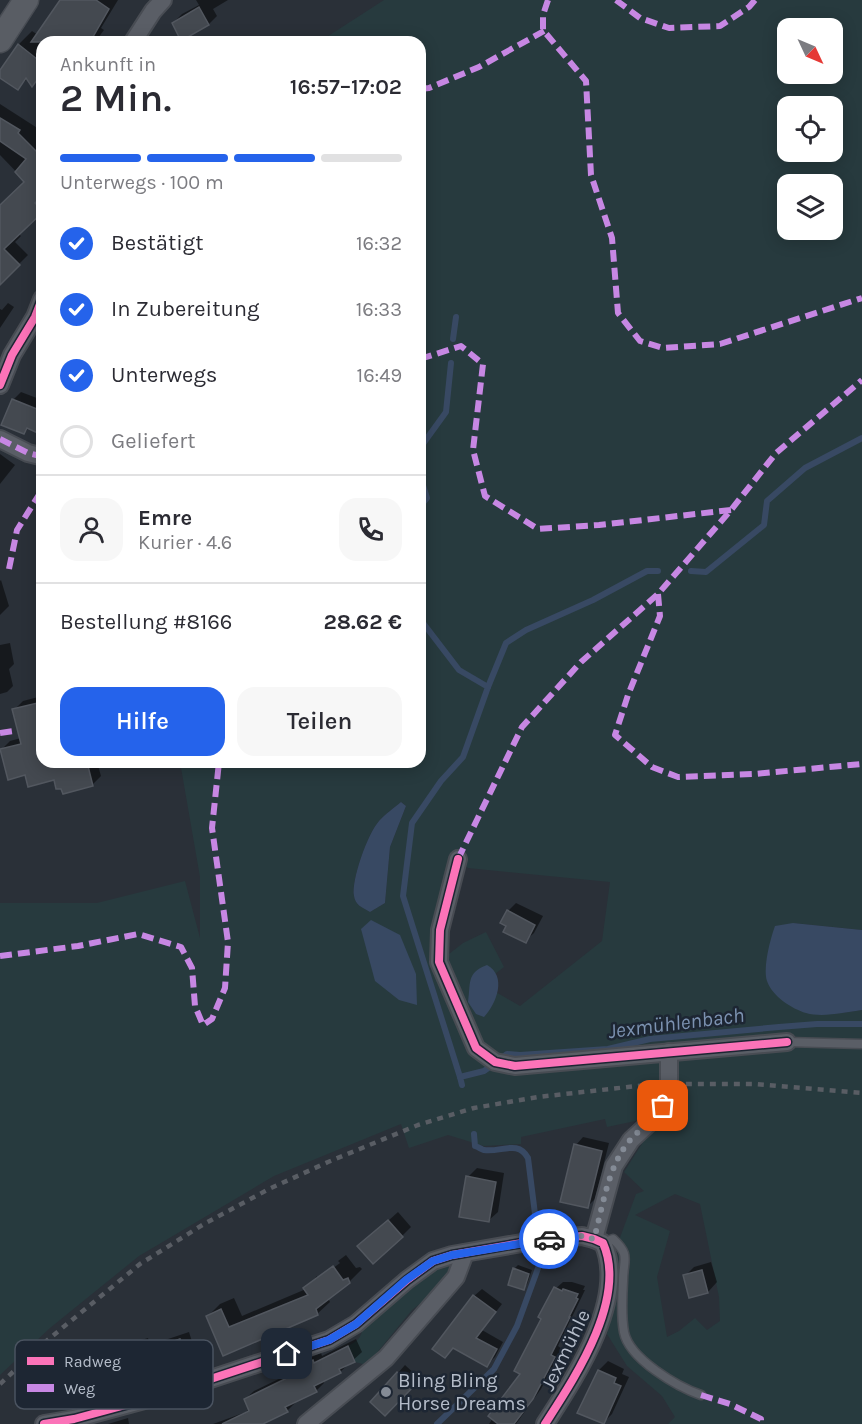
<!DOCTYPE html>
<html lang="de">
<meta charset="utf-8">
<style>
body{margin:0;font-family:Karla,sans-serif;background:#f7f7f7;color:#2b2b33;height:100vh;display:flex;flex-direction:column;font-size:22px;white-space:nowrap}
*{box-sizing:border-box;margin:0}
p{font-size:20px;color:#7c7c81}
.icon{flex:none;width:33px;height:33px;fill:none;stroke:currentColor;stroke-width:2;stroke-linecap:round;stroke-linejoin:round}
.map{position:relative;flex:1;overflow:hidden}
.details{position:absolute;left:36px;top:36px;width:390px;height:732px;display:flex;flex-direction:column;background:#fff;border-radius:18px;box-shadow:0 3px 15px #0003}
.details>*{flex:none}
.needle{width:39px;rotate:134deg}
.fabs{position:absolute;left:777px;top:18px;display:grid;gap:12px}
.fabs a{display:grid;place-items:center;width:66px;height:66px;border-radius:12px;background:#fff;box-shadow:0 3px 15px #0003;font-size:30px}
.pin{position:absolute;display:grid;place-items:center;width:51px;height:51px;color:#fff;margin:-26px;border-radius:12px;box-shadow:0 3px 9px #0006}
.courier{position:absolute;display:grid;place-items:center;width:60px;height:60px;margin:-30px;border:4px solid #2563eb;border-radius:50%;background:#fff;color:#222;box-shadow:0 2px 8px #0007}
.head em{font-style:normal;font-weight:600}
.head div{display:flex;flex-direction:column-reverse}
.head{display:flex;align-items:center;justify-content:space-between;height:102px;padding:0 24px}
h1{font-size:39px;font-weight:600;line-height:45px}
.bar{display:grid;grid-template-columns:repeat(4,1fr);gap:9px 6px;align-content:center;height:72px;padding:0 24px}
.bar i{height:8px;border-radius:4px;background:#e1e1e2}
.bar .on{background:#2563eb}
.bar p{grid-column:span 4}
.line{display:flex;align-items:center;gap:15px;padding:0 24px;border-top:2px solid #e1e1e2}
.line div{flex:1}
.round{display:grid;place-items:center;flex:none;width:63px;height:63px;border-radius:18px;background:#f7f7f7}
ol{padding:0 24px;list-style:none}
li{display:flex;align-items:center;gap:18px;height:66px}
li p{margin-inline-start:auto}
li .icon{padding:6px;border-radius:50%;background:#2563eb;color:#fff;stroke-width:4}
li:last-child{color:#7c7c81}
li i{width:33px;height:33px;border:3px solid #e1e1e2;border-radius:50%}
.button{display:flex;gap:12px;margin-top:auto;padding:12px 24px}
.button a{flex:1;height:69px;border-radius:18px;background:#2563eb;color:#fff;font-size:24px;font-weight:600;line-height:69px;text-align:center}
.button a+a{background:#f7f7f7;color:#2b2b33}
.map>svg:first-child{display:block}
.green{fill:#273a3e;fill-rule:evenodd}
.water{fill:#384963}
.shadow{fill:#0007}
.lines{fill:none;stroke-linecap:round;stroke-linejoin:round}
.stream{stroke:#384963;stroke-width:6}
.building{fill:#444950;stroke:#52575f;stroke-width:1.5}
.lane-casing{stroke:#484c53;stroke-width:11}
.street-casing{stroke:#484c53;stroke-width:20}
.secondary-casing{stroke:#484c53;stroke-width:27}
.lane{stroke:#5a5e66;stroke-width:8}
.street{stroke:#5a5e66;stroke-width:16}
.secondary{stroke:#595d64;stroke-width:24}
.rail{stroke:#595d64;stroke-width:4.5;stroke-dasharray:6 6;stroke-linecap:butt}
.quiet{stroke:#c787e3;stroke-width:6;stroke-dasharray:12 6;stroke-linecap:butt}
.cycleway-casing{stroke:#1d2633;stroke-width:11}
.cycleway{stroke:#fb73b8;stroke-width:8}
.done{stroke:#848b96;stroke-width:6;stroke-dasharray:0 10.8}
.route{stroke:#2563eb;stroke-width:8}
.poi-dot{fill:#848b96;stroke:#1d2633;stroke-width:2}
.labels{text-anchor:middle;stroke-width:5;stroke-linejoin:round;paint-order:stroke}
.street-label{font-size:20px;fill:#b4bcc9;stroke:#1d2633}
.poi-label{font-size:20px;fill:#b4bcc9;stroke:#1d2633;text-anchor:start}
.water-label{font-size:21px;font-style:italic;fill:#7c92b1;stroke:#1d2633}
.key{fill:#1d2633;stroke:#4a5360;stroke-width:1.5}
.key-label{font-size:16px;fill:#b4bcc9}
</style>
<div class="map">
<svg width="862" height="1424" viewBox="0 0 862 1424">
<rect width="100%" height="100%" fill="#2a3038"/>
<!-- green -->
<g class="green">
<path d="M384,0h478v930l-69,-7 -16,72c28,25 50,20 85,15v414h-194l7,-7 -13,-21 -35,-30 -20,-32 9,-36 2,-55 18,-49 8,-3 -20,-19 26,-41 -10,-11 -33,7 -2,-8 -84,18v7l-37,2 -36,-11 -39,13 -8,-24 -127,52 -135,80 -89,72 -50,47v-472h97l88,-22 15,57v-61l-20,-115h240v-720h-101zM788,28h44v46h-44zM788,106h44v46h-44zM788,184h44v46h-44zM401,802l5,4 -16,41 -5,56 -15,9c-6,-4 -15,-7 -16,-16 -3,-16 14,-63 25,-75 6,-7 15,-13 22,-19zM459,860l9,8 142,14 -8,59 -82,65 -38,-22 22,-17 -18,-35 -23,11 -23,18zM675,1194l25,10 19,93 1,24 -13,9 -12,-12 -16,13 -12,6 -10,-60 13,-46 -35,-16z"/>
<path d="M450,1264l3,7 -17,20 -24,19 -37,45 -12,9 -8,-2 -7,-16c10,-5 14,-9 15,-20l61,-54z"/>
</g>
<!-- water -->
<g class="water">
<path d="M401,802l5,4 -16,41 -5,56 -15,9c-7,-4 -15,-7 -16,-16 -3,-16 14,-63 25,-75 6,-7 15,-13 22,-19z"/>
<polygon points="371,920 400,935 416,974 417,1005 399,1000 375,981 361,929"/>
<path d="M793,923l69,7v80c-17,2 -39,8 -56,3 -14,-4 -34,-17 -39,-32 -4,-14 3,-41 8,-55z"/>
<path d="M487,965c20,11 10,38 -3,52l-8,-3 -8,-12c3,-19 -2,-29 19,-37z"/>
</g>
<!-- shadow -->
<g class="shadow">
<polygon points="62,0 118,0 101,28 104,30 95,42 42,42 42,75 32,84 28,78 18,88 0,76 0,73 20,43 32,31 38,35"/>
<polygon points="196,0 228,0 213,9 217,16 209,24 182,40 173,23 182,14 199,5"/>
<polygon points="177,36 181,42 168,42"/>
<polygon points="0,104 42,131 42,194 26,182 0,155"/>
<polygon points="11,226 21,236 15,242 28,255 0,283 0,237"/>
<polygon points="8,303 14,307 0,328 0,309 2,310"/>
<polygon points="21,392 42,400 42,429 29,428 24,433 13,400"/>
<polygon points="0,454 15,465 0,484"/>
<polygon points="1,580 9,606 0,615 0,581"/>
<polygon points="10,643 14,664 9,669 13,686 7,692 0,694 0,645"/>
<polygon points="42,696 42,762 97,762 101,776 92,785 60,777 26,773 1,750 10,741 21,738 14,710 23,701"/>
<polygon points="516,903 543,916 534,933 525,941 508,925 508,911"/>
<polygon points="583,1137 609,1143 595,1199 587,1207 576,1145"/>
<polygon points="477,1168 504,1173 498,1212 488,1221 468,1177"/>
<polygon points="398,1212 411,1227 402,1236 369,1238"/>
<polygon points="346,1255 356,1268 360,1267 362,1269 349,1282 328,1298 330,1302 317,1314 224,1354 208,1316 220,1304 234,1298 242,1316 306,1289 317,1276 317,1280 340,1263 338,1261"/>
<polygon points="711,1262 717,1282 708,1292 685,1276 694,1267"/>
<polygon points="518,1265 532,1270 527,1284 523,1288 514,1269"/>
<polygon points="563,1282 572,1282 585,1286 583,1290 585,1290 558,1346 562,1349 541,1389 516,1424 489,1424 522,1374 554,1290"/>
<polygon points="482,1289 502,1304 482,1330 503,1342 495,1357 487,1365 454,1346 474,1296"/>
<polygon points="189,1332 196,1354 187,1362 66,1379 78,1367 121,1354 129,1344 148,1338 150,1345"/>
<polygon points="356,1339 362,1352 340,1372 323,1380 324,1383 316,1391 294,1401 295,1403 287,1411 259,1424 213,1424 246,1412 250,1408 245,1399 254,1391 289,1374 289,1372 297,1363 321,1353 322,1356"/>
<polygon points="608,1361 624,1369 622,1374 629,1377 612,1414 603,1423 599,1370"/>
<polygon points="405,1365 419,1378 393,1407 398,1373"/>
<polygon points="128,1418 129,1424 108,1424"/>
</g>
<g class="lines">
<!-- stream -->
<g class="stream">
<polyline points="453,339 456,317"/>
<polyline points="420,448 446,412 451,363"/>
<polyline points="420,476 427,498 420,506"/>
<polyline points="691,571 706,572 764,525 767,501 805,468 862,438"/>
<polyline points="420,619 459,670 488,687 463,757 441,781 412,823 403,896 460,1077"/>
<polyline points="488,687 506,643 526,630 593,600 647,571 658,571"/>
<polyline points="500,1059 507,1054 520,1055 608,1049 650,1039 779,1027 817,1024 862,1024"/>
<polyline points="462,1085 460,1077 484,1071 491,1066"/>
<path d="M474,1134l1,12c1,0 8,4 9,4 16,3 34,-11 44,8l8,64"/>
<polyline points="437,1424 494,1369 517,1326 541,1260"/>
</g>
</g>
<!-- building -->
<g class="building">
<polygon points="60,0 96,0 109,9 90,42 31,42"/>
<polygon points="199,7 209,25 181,41 172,23"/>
<polygon points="18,44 42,63 42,73 32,87 26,78 18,90 0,78 0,70"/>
<polygon points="0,118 20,130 18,133 42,157 42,196 35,203 42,210 42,213 4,249 20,265 0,285 0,205 24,182 15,172 26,159 0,141"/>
<polygon points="12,399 42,411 42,435 27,428 24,434 1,425"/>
<polygon points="42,702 42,762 87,762 93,786 63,794 61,789 56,789 54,780 28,787 25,775 8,780 0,749 21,744 12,709"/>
<polygon points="507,910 535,925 526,943 503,932 506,926 500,923"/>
<polygon points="574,1144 602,1151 588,1208 560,1202"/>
<polygon points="466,1176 496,1182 489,1222 459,1217"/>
<polygon points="388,1220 403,1237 373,1264 357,1246"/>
<polygon points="333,1266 343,1280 348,1278 350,1283 316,1309 318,1315 223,1356 206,1316 221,1309 229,1327 308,1295 303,1288"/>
<polygon points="513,1268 529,1274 524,1290 508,1285"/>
<polygon points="702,1270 708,1293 689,1298 683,1275"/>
<polygon points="554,1287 562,1291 563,1289 578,1294 576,1298 578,1299 569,1317 570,1317 551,1355 555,1357 533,1399 514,1424 498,1424 488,1416 520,1374 514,1371 541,1319 538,1317"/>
<polygon points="473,1295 496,1312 476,1338 497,1349 487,1367 453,1348 445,1358 432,1349"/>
<polygon points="180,1339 188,1364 72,1403 65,1379 69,1378 68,1375 121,1359 119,1353 140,1346 142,1352"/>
<polygon points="348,1346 355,1362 339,1369 341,1373 314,1386 317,1392 285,1407 288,1412 263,1424 222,1424 249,1411 244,1399 289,1377 287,1371 313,1360 314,1363"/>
<polygon points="598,1370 616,1378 614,1383 621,1386 604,1424 577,1413"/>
<polygon points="397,1372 413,1387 385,1416 370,1402"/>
</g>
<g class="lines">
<!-- lane casing -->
<g class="lane-casing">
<g id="lane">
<polyline points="787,1042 862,1044"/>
<path d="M603,1243l10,-4c18,17 10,20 10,42 -1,17 -2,35 1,51 5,27 54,55 77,63"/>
</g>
</g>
<!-- street casing -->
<g class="street-casing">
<g id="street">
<polyline points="133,42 153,11 163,0"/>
<polyline points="0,385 12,355 35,317 42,299"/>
<polyline points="0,439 28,453 40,456 42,454"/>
<polyline points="458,859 440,930 439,962 476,1048 495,1062 515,1066 787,1042"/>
<polyline points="594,1239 614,1166 631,1140 657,1116 669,1095 669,1052"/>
<path d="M44,1424l30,-5 85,-23 170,-56 27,-16 51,-44 26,-19 19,-6 93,-16 37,-3 12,3 9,4c25,56 -29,136 -58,181"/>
<polyline points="306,1424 386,1358 456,1277 465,1253"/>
</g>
</g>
<!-- secondary casing -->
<g class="secondary-casing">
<polyline id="secondary" points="0,40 26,0"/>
</g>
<!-- lane -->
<use href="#lane" class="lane"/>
<!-- street -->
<use href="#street" class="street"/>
<!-- secondary -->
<use href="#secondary" class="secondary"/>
<!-- rail -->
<polyline class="rail" points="0,1384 44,1343 140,1264 204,1224 269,1189 328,1162 418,1125 474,1108 538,1097 655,1084 754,1084 862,1093"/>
<!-- quiet -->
<g class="quiet">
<polyline points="548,0 543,15 543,30 586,81 591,175 612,238 618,313 640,341 663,348 720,344 862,298"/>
<polyline points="616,0 640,18 669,28 720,26 749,7 755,0"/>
<polyline points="420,89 429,88 479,67 544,31"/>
<polyline points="420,359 461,346 483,364 473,450 485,496 538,529 599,525 731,510"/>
<polyline points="0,439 28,453 40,456 42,454"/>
<polyline points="40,456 42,475"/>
<polyline points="9,569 17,530 42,490"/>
<polyline points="658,594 660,616 628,695 615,735 652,767 678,777 754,774 862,764"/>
<polyline points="0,733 14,731"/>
<polyline points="458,859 522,727 581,662 658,594 731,510 776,453 862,380"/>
<polyline points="0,956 78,946 138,934 181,947 192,968 195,1006 203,1025 212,1019 225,988 228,942 212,828 219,762"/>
<polyline points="701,1395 730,1404 761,1419 761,1424"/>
</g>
<!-- cycleway casing -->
<g class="cycleway-casing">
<g id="cycleway">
<polyline points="0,385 12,355 35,317 42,299"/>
<polyline points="458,859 440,930 439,962 476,1048 495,1062 515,1066 787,1042"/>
<path d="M44,1424l30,-5 85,-23 170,-56 27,-16 51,-44 26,-19 19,-6 93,-16 37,-3 12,3 9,4c25,56 -29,136 -58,181"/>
</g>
</g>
<!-- cycleway -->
<use href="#cycleway" class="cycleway"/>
</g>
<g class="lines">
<!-- done -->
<path class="done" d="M549,1239l33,-3 12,3c9,-33 14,-74 37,-100 11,-12 24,-19 32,-33"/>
<!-- route -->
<polyline class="route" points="287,1354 329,1340 356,1324 406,1280 433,1261 452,1255 549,1239"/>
</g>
<!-- markers -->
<circle class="poi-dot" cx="386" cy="1392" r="6"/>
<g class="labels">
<!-- street labels -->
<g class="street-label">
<text transform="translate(565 1350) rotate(-64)" y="7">Jexmühle</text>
</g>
<!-- poi labels -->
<g class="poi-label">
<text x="398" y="1387">Bling Bling<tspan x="398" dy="23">Horse Dreams</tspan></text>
</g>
<!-- water labels -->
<g class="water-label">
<text transform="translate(676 1023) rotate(-7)" y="7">Jexmühlenbach</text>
</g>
</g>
<!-- legend -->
<rect x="15" y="1340" width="198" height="69" rx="9" class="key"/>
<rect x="27" y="1357" width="27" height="8" fill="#fb73b8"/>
<rect x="27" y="1384" width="27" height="8" fill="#c787e3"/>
<g class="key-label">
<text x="64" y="1367">Radweg</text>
<text x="64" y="1394">Weg</text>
</g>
</svg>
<div class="fabs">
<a><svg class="needle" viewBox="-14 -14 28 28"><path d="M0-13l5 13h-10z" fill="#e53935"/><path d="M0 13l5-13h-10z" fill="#7c7c81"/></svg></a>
<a><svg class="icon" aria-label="locate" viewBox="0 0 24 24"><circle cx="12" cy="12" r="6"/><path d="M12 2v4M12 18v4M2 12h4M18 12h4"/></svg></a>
<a><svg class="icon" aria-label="layers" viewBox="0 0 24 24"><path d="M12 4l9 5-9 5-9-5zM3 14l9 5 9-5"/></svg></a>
</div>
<div class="pin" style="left:663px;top:1106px;background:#ea580c"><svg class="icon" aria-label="bag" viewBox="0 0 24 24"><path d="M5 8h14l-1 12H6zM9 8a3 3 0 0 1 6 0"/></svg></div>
<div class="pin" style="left:287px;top:1354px;background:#1f2937"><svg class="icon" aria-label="home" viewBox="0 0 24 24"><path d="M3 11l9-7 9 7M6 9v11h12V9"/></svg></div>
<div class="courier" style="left:549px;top:1239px"><svg class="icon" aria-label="car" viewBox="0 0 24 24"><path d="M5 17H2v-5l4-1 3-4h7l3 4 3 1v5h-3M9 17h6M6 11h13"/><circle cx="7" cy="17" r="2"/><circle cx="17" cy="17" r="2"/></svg></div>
<section class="details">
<div class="head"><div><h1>2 Min.</h1><p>Ankunft in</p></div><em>16:57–17:02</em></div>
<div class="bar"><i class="on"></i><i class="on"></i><i class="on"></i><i></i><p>Unterwegs · 100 m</p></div>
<ol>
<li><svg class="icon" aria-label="check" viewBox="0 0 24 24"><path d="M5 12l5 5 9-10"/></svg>Bestätigt<p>16:32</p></li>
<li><svg class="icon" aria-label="check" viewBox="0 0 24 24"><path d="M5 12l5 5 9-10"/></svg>In Zubereitung<p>16:33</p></li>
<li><svg class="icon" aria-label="check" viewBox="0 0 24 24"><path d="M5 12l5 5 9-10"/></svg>Unterwegs<p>16:49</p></li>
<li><i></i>Geliefert</li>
</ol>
<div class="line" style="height:108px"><a class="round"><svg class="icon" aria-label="person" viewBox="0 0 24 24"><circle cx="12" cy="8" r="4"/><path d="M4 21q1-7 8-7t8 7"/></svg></a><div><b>Emre</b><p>Kurier · 4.6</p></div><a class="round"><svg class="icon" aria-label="phone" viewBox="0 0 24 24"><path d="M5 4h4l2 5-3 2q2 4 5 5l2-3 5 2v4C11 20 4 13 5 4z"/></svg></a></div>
<div class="line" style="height:78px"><div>Bestellung #8166</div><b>28.62 €</b></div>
<div class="button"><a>Hilfe</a><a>Teilen</a></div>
</section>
</div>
